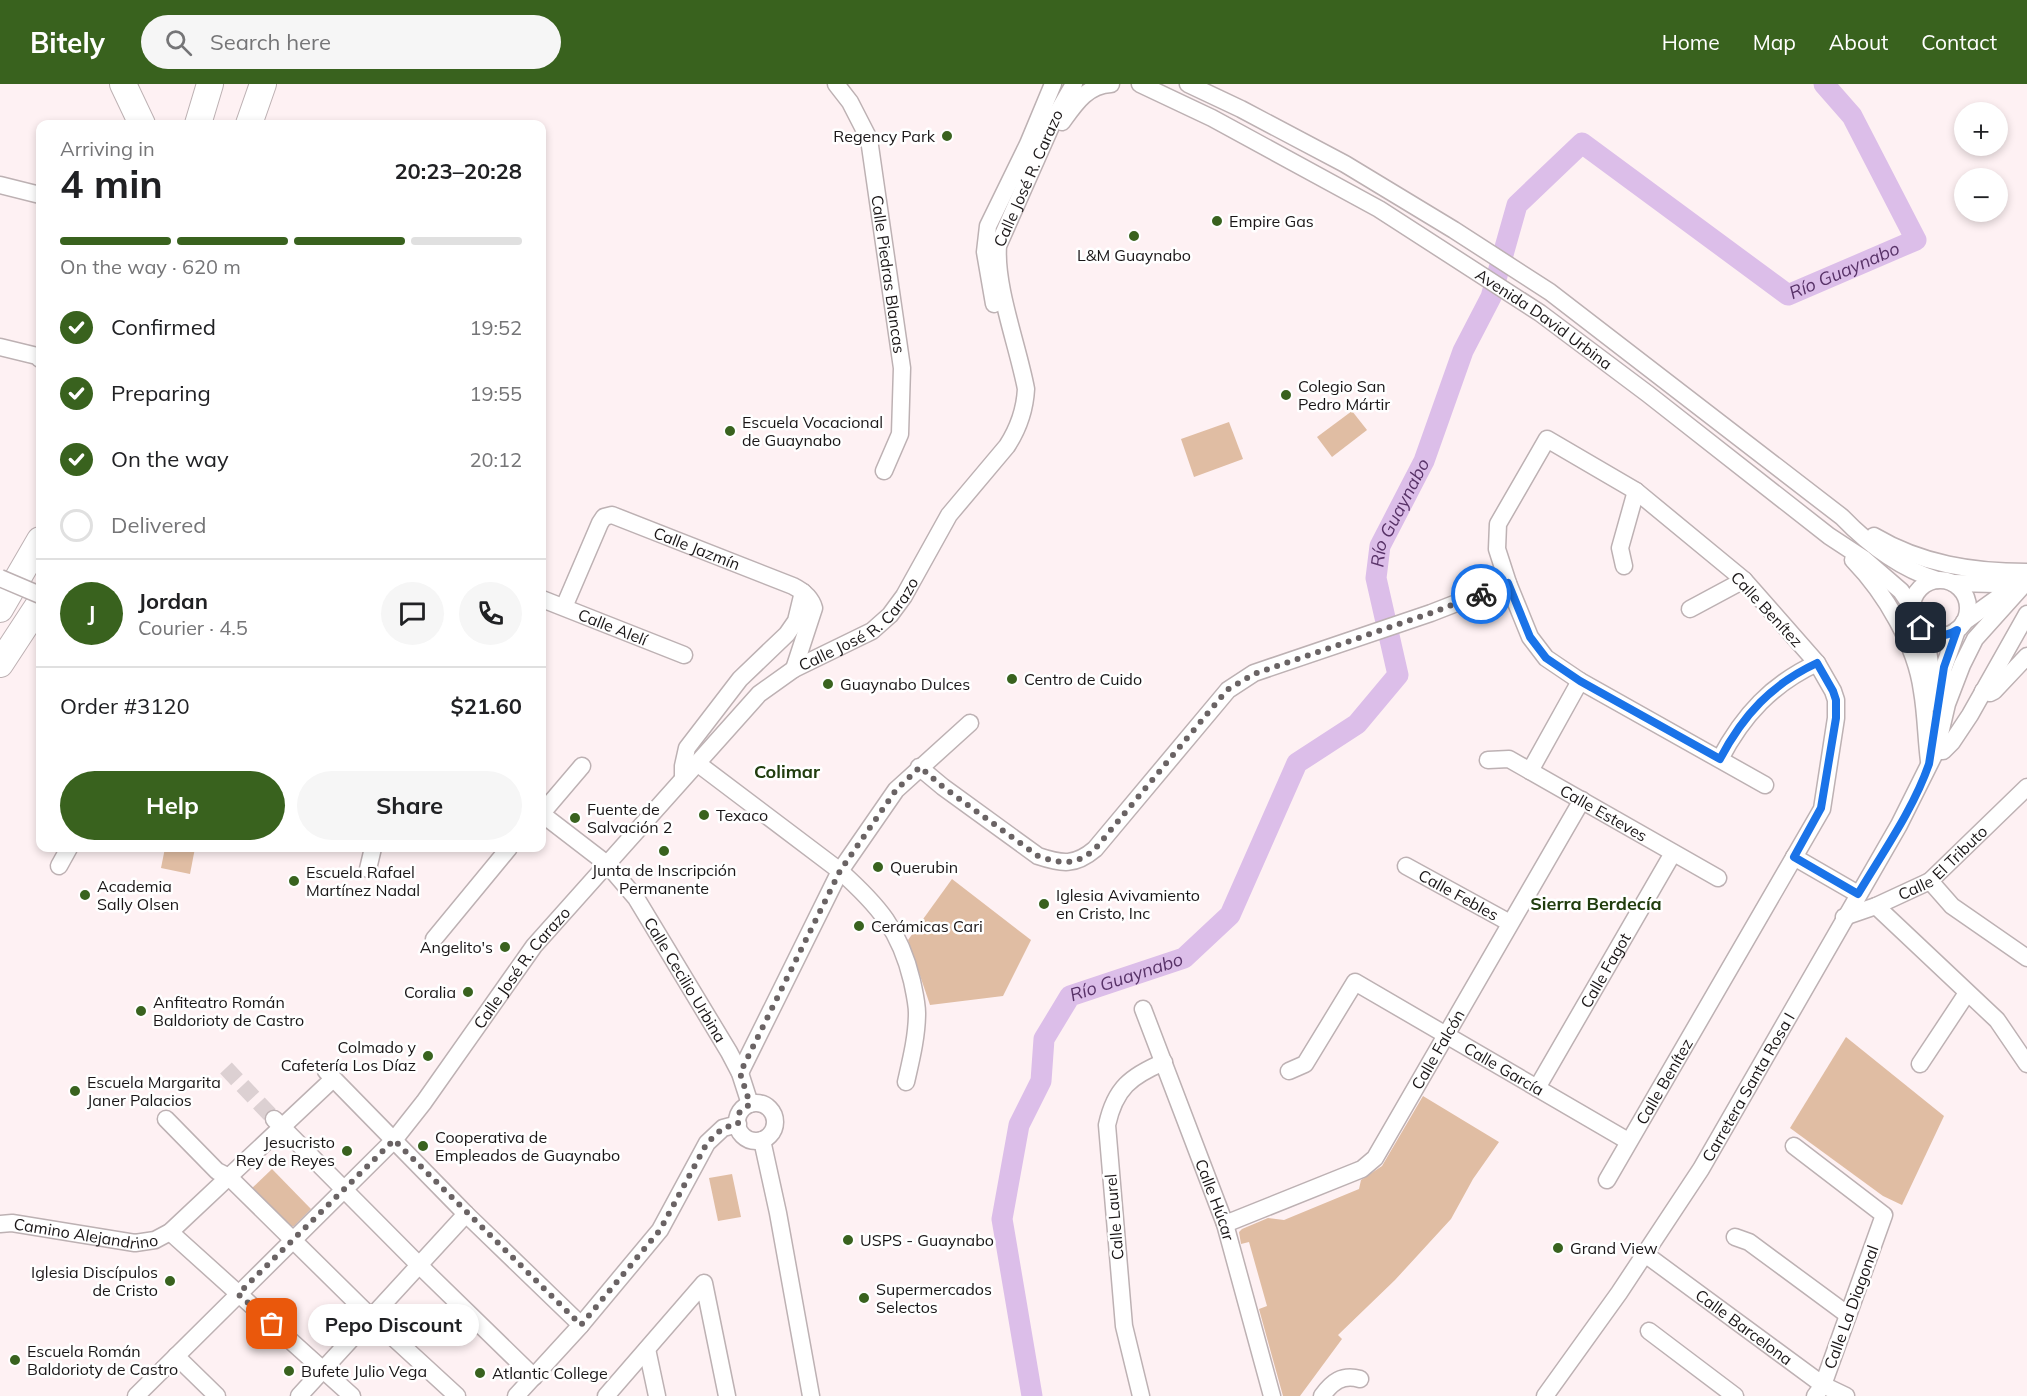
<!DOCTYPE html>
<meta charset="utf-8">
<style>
body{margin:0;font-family:Mulish,sans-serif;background:#f6f6f6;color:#202124;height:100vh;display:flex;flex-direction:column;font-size:22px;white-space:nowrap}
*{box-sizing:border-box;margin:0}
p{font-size:20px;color:#757577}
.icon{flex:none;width:33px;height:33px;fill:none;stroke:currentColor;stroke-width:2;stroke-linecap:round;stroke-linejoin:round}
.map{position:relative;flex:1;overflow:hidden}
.side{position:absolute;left:36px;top:36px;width:510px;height:732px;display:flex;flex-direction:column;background:#fff;border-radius:12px;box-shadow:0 3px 9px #0003}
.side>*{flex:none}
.controls{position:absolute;left:1954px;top:18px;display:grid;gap:12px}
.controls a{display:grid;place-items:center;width:54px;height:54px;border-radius:50%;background:#fff;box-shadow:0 3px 9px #0003;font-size:30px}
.pin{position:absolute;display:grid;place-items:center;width:51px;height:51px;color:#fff;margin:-26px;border-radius:12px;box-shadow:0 3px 9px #0006}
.courier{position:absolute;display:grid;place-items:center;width:60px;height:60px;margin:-30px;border:4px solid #1a73e8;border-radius:50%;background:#fff;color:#222;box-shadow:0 2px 8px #0007}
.bubble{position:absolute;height:42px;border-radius:21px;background:#fff;box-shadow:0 3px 9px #0003;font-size:20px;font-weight:700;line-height:42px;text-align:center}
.overview em{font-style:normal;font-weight:700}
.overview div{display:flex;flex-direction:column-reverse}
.overview{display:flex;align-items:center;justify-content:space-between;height:102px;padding:0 24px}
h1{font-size:39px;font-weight:700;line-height:45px}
.bar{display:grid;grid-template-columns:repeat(4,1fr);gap:9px 6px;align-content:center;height:72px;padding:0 24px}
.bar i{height:8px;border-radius:4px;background:#e0e0e0}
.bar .on{background:#39621e}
.bar p{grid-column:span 4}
.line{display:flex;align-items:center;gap:15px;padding:0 24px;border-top:2px solid #e0e0e0}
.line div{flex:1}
.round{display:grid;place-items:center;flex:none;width:63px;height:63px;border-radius:32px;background:#f6f6f6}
ol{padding:0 24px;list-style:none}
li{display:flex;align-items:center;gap:18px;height:66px}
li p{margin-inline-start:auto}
li .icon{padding:6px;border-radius:50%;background:#39621e;color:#fff;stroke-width:4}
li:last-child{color:#757577}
li i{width:33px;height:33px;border:3px solid #e0e0e0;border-radius:50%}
.cta{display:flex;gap:12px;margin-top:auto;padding:12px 24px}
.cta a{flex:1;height:69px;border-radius:36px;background:#39621e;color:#fff;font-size:24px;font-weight:700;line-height:69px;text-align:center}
.cta a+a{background:#f6f6f6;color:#202124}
header{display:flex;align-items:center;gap:36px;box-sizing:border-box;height:84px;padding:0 30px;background:#39621e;color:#fff}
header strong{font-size:28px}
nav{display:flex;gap:33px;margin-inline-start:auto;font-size:21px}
.search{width:420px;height:54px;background:#f6f6f6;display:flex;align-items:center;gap:15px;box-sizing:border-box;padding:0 21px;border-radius:33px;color:#757577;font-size:22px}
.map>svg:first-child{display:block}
.green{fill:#e0bda3}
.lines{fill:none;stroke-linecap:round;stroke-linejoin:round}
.river{stroke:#dcbee9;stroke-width:21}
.minor-tunnel{stroke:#dcd0d2;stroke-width:16;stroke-dasharray:16 8;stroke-linecap:butt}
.minor-casing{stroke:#bdb1b3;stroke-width:19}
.highway-casing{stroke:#bdb1b3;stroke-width:28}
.minor{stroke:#fff;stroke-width:16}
.highway{stroke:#fff;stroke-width:26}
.minor-bridge-casing{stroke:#bdb1b3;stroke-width:19;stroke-linecap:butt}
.minor-bridge{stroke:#fff;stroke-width:16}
.done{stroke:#6a6364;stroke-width:6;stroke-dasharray:0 10.8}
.route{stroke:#1a73e8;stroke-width:8}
.poi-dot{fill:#39621e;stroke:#fff;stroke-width:2}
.labels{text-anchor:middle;stroke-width:5;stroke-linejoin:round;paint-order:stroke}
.poi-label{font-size:16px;fill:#1a1617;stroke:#fff;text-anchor:start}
.street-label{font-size:16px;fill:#1a1617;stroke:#fff}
.water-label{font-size:18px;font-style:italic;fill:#583268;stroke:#fff}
.neighbourhood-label{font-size:18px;font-weight:bold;fill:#213d0e;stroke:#fff}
</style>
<header>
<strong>Bitely</strong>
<div class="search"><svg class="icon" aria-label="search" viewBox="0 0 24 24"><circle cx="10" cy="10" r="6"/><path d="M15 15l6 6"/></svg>Search here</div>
<nav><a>Home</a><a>Map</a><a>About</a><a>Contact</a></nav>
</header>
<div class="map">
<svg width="2027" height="1312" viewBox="0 0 2027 1312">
<rect width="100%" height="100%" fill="#fef1f3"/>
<!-- green -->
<g class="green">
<polygon points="1352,327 1367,346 1332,373 1317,353"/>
<polygon points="1229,338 1243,375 1194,393 1181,355"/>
<polygon points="165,764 195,764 190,790 161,784"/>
<polygon points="952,795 1031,856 1003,912 930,921 908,856"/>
<polygon points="1846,953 1944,1032 1902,1121 1883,1112 1790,1044"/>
<polygon points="1423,1012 1499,1058 1473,1095 1451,1135 1395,1196 1338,1251 1342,1255 1300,1312 1283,1312 1259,1225 1267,1222 1249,1158 1241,1160 1239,1148 1242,1145 1268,1134 1284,1136 1359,1105 1361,1096 1382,1082"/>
<polygon points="272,1085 311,1125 294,1142 287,1142 250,1106"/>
<polygon points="732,1090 741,1133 718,1137 709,1094"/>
</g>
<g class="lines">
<!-- river -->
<path class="river" id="s1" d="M1032,1312l-30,-177 17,-94 22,-44 3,-42 26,-43 114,-38 46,-43 67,-152 60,-39 41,-49 -22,-97 4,-32 44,-85 39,-110 28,-54 26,-92 65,-62 206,152 128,-55 -64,-124 -28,-32"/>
<!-- minor-tunnel -->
<polyline class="minor-tunnel" points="226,984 274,1035"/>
<!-- minor casing -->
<g class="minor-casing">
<g id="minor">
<path id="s2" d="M836,0l14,18 19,37 33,229 -2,66 -16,37"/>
<path id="s3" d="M1140,0l72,34 167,91 161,104 108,81 181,142 35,23 37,32 11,16"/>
<path d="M1188,0l53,25 104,55 109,66 96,62 292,225c27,28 57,51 95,63"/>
<path d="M1062,38c13,-18 25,-37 49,-38"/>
<polyline points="0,101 40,111"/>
<polyline points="994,220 985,168 988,142 1028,60 1053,0"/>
<polyline points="0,263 37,272 40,275"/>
<path d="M1874,452c47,28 99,36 153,36"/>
<path d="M1853,476c32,33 63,85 69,131 4,23 4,46 7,70"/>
<polyline points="1624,482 1620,464 1636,407"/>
<circle cx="1940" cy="524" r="28"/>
<polyline points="1953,499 1996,500 2020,492"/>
<path id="s4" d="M542,515l142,56"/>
<path id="s5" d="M564,523l36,-84 4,-6 8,-2 181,71c10,5 18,11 21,22l-20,61"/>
<polyline points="1690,525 1744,496"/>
<polyline points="1964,538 2010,505"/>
<path d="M1921,544c10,25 11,48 10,75"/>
<polyline points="1941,605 1944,583 1957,546"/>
<polyline points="1983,607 1990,609 1994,607 2027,572"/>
<polyline points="1936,667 1943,667 1952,658 1970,631 2027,530"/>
<path d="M1720,675c23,-44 52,-75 97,-96"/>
<path id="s6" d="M1488,676l21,-1 209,119"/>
<path d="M697,679l143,108c38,34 60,59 72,110 2,10 5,22 5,32 0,23 -6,47 -11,69"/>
<path d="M919,683l24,20 95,69c24,8 37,10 57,-7l133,-159 26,-17 177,-60 77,-30"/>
<polyline points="1530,687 1580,597"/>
<polyline points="683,694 683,682 687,664 740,595 787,550 796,537 803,508"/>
<polyline points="542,729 582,682"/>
<path id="s7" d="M542,730l65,50 29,34 93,154 11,21 10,31"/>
<polyline points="1794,773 1858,810"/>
<polyline points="59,782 69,764"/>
<path id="s8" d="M1406,782l104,57"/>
<polyline points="368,785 373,764"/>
<polyline points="1930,797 1952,822 2027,874"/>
<polyline points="1876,822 1997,936 2027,980"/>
<path id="s9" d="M1844,833l32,-11 54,-25 97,-94"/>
<polyline points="434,855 509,764"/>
<path id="s10" d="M1143,925l82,215 47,172"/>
<polyline points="1920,980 1967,909"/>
<polyline points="326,987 466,1130 581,1241"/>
<path id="s11" d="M1289,987l16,-7 50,-82 273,159"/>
<polyline points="740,989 840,787 896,706 970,639"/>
<path id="s12" d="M1537,1004l136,-235"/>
<circle cx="756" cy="1038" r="19"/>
<polyline points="166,1035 217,1087 229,1093 371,1233 457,1312"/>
<polyline points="274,1035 419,1181 534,1293"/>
<polyline points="762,1056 778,1129 811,1312"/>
<polyline points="1794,1062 1884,1131 1823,1301 1815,1312"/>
<path id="s13" d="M1607,1096l215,-371 14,-91v-18l-3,-9 -16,-28 -73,-83 -108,-89 -89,-52 -49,85 -1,25 11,34 22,54 16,21 34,23 185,104"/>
<path id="s14" d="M0,1140l12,-1 123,20 20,-3 15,-8 163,-153"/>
<path id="s15" d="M1225,1140l137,-55 13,-11 207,-358"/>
<polyline points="170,1148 352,1312"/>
<polyline points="1735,1153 1749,1158 1848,1231"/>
<path id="s16" d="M1645,1170l178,131 23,11"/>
<polyline points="1649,1247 1735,1312"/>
<polyline points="647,1265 657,1312"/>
<polyline points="176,1272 217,1312"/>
<path id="s17" d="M136,1312l258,-256 30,-38 110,-156 225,-252 35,-25 78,-38 18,-16 14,-19 45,-81 58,-69c11,-17 18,-38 19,-57 -8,-43 -31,-102 -28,-143l58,-131 18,-31"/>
<polyline points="299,1312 466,1130"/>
<polyline points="516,1312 581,1241 660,1146 707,1059 723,1044 738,1040"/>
<polyline points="606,1312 704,1199 727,1312"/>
<path d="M1141,1312l-17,-70 -17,-201c8,-37 24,-49 57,-63"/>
<path d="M1322,1312c10,-14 20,-22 38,-17"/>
<path id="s18" d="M1545,1312l74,-103 82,-124 198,-344 37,-74 11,-47 15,-39 13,-26 52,-58"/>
</g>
</g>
<!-- highway casing -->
<g class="highway-casing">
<g id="highway">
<polyline points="123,0 142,40"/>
<polyline points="198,40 210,0"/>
<polyline points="249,40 263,0"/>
<polyline points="0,525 40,456"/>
<polyline points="0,580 40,519"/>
</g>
</g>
<!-- minor -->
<use href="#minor" class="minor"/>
<!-- highway -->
<use href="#highway" class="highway"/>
<!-- minor-bridge casing -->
<g class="minor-bridge-casing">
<polyline id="minor-bridge" points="0,494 40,511"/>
</g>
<!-- minor-bridge -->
<use href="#minor-bridge" class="minor-bridge"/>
</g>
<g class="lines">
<!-- done -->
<path class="done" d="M272,1240l-34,-30 156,-154 187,185 79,-95 47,-87 16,-15 15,-4 1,-11 11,-9 -10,-31 100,-202 56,-81 24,-23 23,20 95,69c24,8 37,10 57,-7l132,-159 27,-16 177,-61 50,-19"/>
<!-- route -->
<path class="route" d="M1481,510l27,-11 22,54 16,21 34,23 140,78c23,-44 52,-75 97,-96l16,28 3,9v18l-15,90 -27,49 64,37c25,-42 55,-84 71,-130l15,-97 13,-37c-13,8 -25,7 -36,-2"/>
</g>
<!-- markers -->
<g class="poi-dot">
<circle cx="947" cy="52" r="6"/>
<circle cx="1217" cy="137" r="6"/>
<circle cx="1134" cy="152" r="6"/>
<circle cx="1286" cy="311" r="6"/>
<circle cx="730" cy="347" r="6"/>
<circle cx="1012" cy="595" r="6"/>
<circle cx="828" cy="600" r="6"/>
<circle cx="704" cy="731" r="6"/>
<circle cx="575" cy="734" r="6"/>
<circle cx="664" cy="767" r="6"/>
<circle cx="878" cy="783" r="6"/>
<circle cx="294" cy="797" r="6"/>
<circle cx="85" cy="811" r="6"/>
<circle cx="1044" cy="820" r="6"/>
<circle cx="859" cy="842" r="6"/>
<circle cx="505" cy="863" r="6"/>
<circle cx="468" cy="908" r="6"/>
<circle cx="141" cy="927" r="6"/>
<circle cx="428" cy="972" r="6"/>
<circle cx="75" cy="1007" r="6"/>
<circle cx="423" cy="1062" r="6"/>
<circle cx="347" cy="1067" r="6"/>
<circle cx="848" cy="1156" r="6"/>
<circle cx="1558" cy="1164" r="6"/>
<circle cx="170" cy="1197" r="6"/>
<circle cx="864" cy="1214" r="6"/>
<circle cx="15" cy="1276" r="6"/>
<circle cx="289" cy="1287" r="6"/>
<circle cx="480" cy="1289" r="6"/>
</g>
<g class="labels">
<!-- poi labels -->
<g class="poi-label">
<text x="935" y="58" text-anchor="end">Regency Park</text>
<text x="1229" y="143">Empire Gas</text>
<text x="1134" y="177" text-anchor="middle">L&amp;M Guaynabo</text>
<text x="1298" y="308">Colegio San<tspan x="1298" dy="18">Pedro Mártir</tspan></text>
<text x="742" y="344">Escuela Vocacional<tspan x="742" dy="18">de Guaynabo</tspan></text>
<text x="1024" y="601">Centro de Cuido</text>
<text x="840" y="606">Guaynabo Dulces</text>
<text x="587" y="731">Fuente de<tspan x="587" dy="18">Salvación 2</tspan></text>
<text x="716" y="737">Texaco</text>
<text x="890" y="789">Querubin</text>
<text x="664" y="792" text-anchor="middle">Junta de Inscripción<tspan x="664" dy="18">Permanente</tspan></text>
<text x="306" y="794">Escuela Rafael<tspan x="306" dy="18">Martínez Nadal</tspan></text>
<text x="97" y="808">Academia<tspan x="97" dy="18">Sally Olsen</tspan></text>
<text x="1056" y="817">Iglesia Avivamiento<tspan x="1056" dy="18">en Cristo, Inc</tspan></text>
<text x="871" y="848">Cerámicas Cari</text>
<text x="493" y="869" text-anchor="end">Angelito's</text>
<text x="456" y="914" text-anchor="end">Coralia</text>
<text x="153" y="924">Anfiteatro Román<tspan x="153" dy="18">Baldorioty de Castro</tspan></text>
<text x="416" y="969" text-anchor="end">Colmado y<tspan x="416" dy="18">Cafetería Los Díaz</tspan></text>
<text x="87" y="1004">Escuela Margarita<tspan x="87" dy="18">Janer Palacios</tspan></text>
<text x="435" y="1059">Cooperativa de<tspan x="435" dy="18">Empleados de Guaynabo</tspan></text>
<text x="335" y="1064" text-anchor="end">Jesucristo<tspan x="335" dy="18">Rey de Reyes</tspan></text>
<text x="860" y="1162">USPS - Guaynabo</text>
<text x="1570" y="1170">Grand View</text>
<text x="158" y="1194" text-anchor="end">Iglesia Discípulos<tspan x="158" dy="18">de Cristo</tspan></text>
<text x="876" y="1211">Supermercados<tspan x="876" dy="18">Selectos</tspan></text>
<text x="27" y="1273">Escuela Román<tspan x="27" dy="18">Baldorioty de Castro</tspan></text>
<text x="301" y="1293">Bufete Julio Vega</text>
<text x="492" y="1295">Atlantic College</text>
</g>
<!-- street labels -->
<g class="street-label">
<text dy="6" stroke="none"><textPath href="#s17" startOffset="1582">Calle José R. Carazo</textPath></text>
<text dy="6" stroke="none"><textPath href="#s2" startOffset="201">Calle Piedras Blancas</textPath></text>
<text dy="6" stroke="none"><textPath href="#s3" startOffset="468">Avenida David Urbina</textPath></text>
<text dy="6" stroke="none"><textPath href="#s5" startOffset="198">Calle Jazmín</textPath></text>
<text transform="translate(1767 525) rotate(47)" y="6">Calle Benítez</text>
<text dy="6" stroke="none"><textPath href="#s17" startOffset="1064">Calle José R. Carazo</textPath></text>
<text dy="6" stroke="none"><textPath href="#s4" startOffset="76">Calle Alelí</textPath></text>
<text dy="6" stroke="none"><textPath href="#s6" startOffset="130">Calle Esteves</textPath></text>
<text dy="6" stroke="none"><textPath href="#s9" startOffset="114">Calle El Tributo</textPath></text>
<text dy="6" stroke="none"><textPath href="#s8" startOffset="60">Calle Febles</textPath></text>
<text dy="6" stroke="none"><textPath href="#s17" startOffset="578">Calle José R. Carazo</textPath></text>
<text dy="6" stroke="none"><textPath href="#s12" startOffset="136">Calle Fagot</textPath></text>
<text dy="6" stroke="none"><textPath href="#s7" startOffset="222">Calle Cecilio Urbina</textPath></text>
<text dy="6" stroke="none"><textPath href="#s15" startOffset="290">Calle Falcón</textPath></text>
<text dy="6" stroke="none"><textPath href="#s11" startOffset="286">Calle García</textPath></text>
<text dy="6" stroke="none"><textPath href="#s13" startOffset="114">Calle Benítez</textPath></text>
<text dy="6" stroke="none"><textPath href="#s18" startOffset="370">Carretera Santa Rosa I</textPath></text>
<text dy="6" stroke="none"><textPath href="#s10" startOffset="204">Calle Húcar</textPath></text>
<text transform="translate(1114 1133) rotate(-95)" y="6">Calle Laurel</text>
<text dy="6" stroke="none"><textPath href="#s14" startOffset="87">Camino Alejandrino</textPath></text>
<text transform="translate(1851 1223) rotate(-70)" y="6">Calle La Diagonal</text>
<text dy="6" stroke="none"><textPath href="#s16" startOffset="123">Calle Barcelona</textPath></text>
</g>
<!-- water labels -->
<g class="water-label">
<text dy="6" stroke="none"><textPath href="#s1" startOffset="1809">Río Guaynabo</textPath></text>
<text dy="6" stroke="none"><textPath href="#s1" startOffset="1071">Río Guaynabo</textPath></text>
<text dy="6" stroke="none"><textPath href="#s1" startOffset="476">Río Guaynabo</textPath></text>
</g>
<!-- neighbourhood labels -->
<g class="neighbourhood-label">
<text x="787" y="694">Colimar</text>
<text x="1596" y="826">Sierra Berdecía</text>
</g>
</g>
</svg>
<div class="controls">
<a>+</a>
<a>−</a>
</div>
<div class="pin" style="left:272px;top:1240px;background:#ea580c"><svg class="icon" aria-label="bag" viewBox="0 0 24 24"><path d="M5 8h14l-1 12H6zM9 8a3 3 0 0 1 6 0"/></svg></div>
<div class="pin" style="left:1921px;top:544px;background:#1f2937"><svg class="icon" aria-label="home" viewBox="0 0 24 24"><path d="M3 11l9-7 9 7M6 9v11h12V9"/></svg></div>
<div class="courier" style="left:1481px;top:510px"><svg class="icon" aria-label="bike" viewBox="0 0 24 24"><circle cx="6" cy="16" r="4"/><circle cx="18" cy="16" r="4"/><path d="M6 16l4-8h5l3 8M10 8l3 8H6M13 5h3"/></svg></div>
<div class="bubble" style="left:308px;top:1220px;width:171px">Pepo Discount</div>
<section class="side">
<div class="overview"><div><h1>4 min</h1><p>Arriving in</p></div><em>20:23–20:28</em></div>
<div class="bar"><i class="on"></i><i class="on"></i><i class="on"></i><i></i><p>On the way · 620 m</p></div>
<ol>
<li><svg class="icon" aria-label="check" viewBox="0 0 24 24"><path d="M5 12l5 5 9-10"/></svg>Confirmed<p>19:52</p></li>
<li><svg class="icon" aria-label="check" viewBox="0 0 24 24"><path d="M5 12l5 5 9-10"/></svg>Preparing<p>19:55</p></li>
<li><svg class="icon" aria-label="check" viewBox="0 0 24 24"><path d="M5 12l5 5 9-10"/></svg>On the way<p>20:12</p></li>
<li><i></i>Delivered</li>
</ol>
<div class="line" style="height:108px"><b class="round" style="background:#39621e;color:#fff">J</b><div><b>Jordan</b><p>Courier · 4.5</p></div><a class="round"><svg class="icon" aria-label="chat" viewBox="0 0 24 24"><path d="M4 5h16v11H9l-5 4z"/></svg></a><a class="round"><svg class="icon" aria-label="phone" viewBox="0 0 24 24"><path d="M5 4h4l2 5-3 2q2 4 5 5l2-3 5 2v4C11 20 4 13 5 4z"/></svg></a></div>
<div class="line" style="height:78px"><div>Order #3120</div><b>$21.60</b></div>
<div class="cta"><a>Help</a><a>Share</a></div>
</section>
</div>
